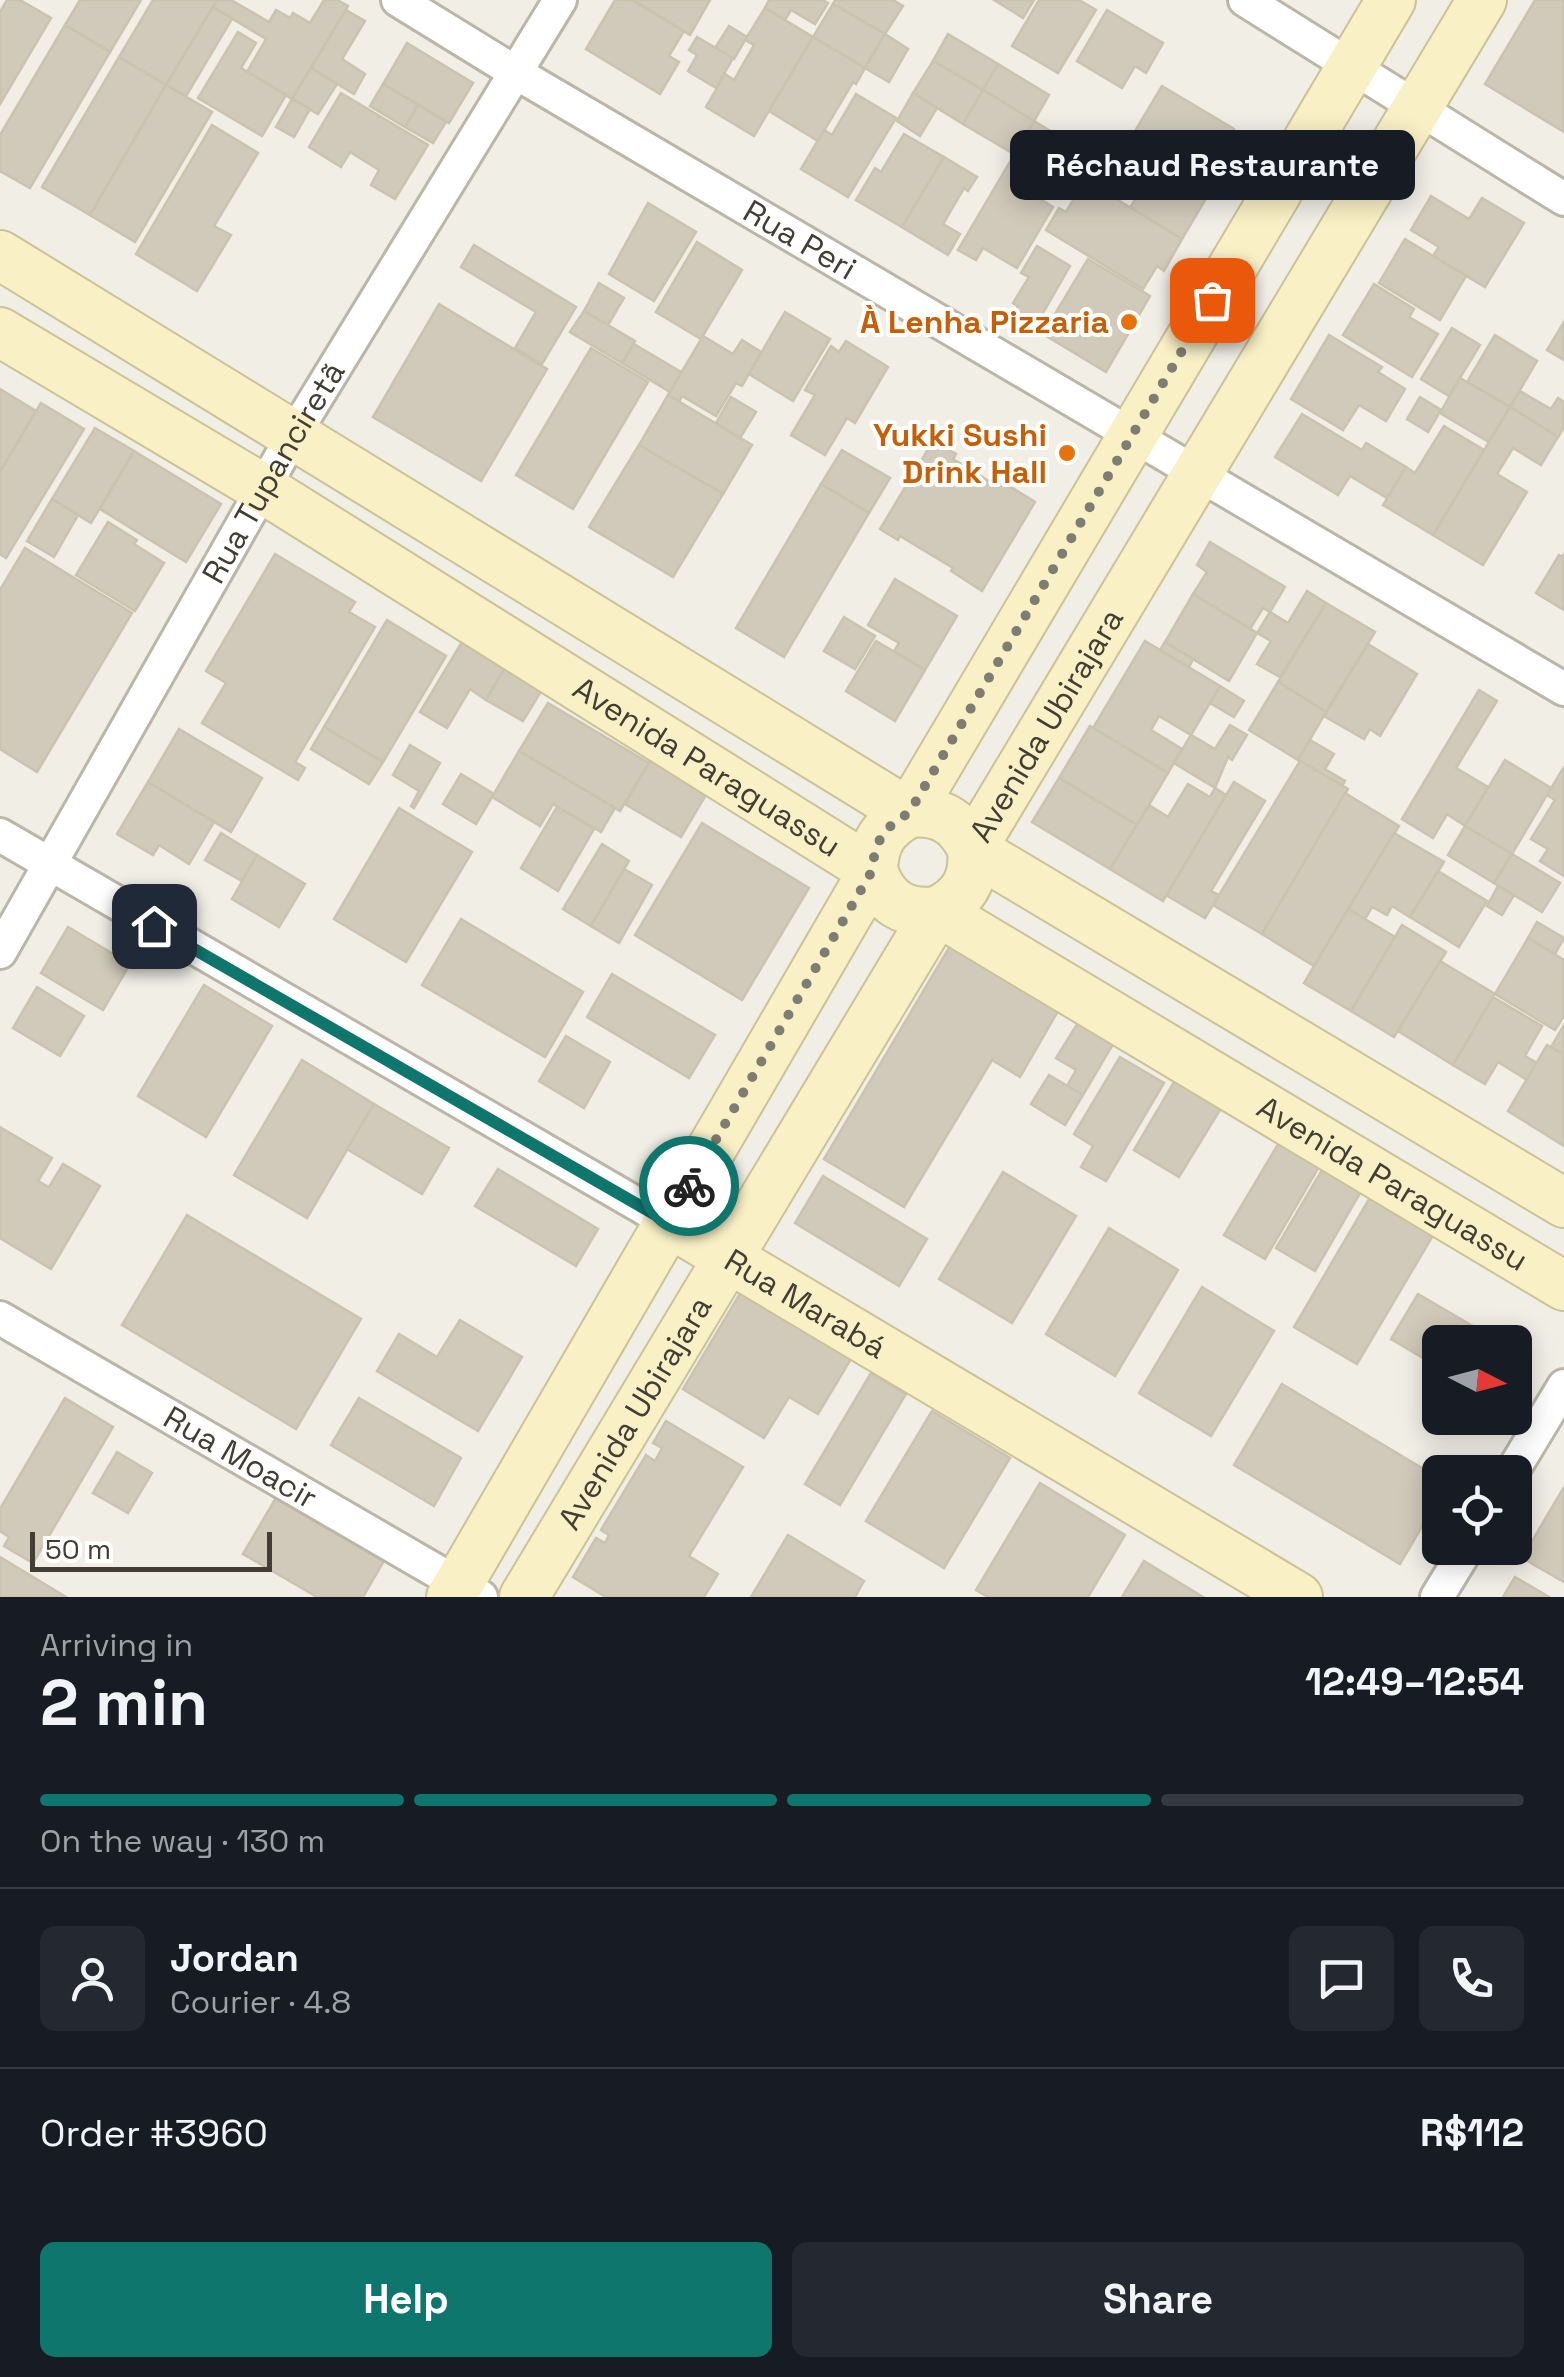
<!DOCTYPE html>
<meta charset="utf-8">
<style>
body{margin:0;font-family:"Space Grotesk",sans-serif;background:#242831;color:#f1f3f6;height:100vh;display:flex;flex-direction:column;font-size:38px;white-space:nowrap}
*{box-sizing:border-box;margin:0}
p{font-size:32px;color:#9ea1a6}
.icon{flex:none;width:55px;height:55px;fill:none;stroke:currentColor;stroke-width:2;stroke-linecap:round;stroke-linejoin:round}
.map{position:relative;height:1597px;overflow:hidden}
.details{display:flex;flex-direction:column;background:#171b24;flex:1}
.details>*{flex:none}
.needle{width:65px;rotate:96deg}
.tools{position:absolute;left:1422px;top:1325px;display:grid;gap:20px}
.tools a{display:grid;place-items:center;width:110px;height:110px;border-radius:15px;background:#171b24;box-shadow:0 5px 25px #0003;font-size:50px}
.scale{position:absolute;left:30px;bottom:25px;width:242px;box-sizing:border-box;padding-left:10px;border:5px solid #423e35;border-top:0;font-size:28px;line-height:35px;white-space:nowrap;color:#423e35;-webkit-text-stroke:8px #fff;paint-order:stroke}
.pin{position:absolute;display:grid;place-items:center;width:85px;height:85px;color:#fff;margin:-42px;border-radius:20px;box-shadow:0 5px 15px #0006}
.courier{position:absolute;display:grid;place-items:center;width:100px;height:100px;margin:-50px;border:8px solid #0f766e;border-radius:50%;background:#fff;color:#222;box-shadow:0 2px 12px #0007}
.bubble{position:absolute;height:70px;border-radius:15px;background:#171b24;box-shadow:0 5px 25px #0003;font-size:32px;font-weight:600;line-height:70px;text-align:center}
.head em{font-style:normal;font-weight:600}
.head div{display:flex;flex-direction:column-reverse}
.head{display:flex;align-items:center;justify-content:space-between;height:170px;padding:0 40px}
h1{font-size:65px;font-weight:600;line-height:75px}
.bar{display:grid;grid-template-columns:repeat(4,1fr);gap:15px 10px;align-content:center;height:120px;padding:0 40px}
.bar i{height:12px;border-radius:8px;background:#363941}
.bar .selected{background:#0f766e}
.bar p{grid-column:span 4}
.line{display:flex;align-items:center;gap:25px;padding:0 40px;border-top:2px solid #363941}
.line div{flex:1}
.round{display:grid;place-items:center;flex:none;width:105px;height:105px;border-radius:15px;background:#242831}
.primary-button{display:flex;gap:20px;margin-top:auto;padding:20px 40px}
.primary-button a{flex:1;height:115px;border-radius:15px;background:#0f766e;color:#fff;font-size:40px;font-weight:600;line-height:115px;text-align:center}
.primary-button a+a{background:#242831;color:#f1f3f6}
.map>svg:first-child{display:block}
.building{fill:#d1cabb;stroke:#cbc2af;stroke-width:2.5}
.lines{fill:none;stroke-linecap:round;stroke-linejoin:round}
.street-casing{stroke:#bbb6a8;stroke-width:38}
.secondary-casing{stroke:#ccc298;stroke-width:52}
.street{stroke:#fff;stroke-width:32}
.secondary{stroke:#f9f0c6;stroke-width:48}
.done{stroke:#7f7c73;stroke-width:10;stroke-dasharray:0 18}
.route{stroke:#0f766e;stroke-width:12}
.food-dot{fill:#e8710a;stroke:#fff;stroke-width:4}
.labels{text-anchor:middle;stroke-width:8;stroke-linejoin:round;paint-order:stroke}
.street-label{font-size:32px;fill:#423e35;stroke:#fff}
.food-label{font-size:32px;font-weight:bold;fill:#c56008;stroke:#fff;text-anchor:end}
</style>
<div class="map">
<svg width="1564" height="1597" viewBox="0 0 1564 1597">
<rect width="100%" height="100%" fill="#f0eee5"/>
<!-- building -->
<g class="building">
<polygon points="7,0 20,0 51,18 0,104 0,12"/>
<polygon points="80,0 141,0 110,52 65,25"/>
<polygon points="153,0 217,0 166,85 119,57"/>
<polygon points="217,0 231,0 269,22 276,10 290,18 293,13 310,23 324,0 337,0 348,6 292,99 247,72 266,39 213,7"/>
<polygon points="615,0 631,0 684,31 669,56 679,62 660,94 586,49"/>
<polygon points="634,0 710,0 690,35"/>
<polygon points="769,0 822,0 828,3 815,24 791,10 785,20 765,8"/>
<polygon points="835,0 893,0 903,6 885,34 833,4"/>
<polygon points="994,0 1034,0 1023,18"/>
<polygon points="1039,0 1079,0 1096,10 1058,73 1012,46"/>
<polygon points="1535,0 1564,0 1564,132 1485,84"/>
<polygon points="833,4 885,34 865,68 813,37"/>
<polygon points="213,7 232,19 186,96 166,85"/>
<polygon points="765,8 813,37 754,136 706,107 725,74 734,80 754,45 745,40"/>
<polygon points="346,10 365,21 342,59 365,74 354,94 311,68"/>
<polygon points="1107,10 1163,43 1146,73 1135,66 1122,88 1077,61"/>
<polygon points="65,25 110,52 30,188 0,171 0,135"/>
<polygon points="729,26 747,37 734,59 715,48"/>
<polygon points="238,32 256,43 241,68 286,95 262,136 198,98"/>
<polygon points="885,34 908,49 889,82 865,68"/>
<polygon points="948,34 998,64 983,90 933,61"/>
<polygon points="697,37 733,58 716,88 688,71 697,55 689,50"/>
<polygon points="813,37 865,68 856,84 853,82 818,141 769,111"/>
<polygon points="407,43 473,83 449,123 383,84"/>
<polygon points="119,57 166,85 90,215 42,187"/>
<polygon points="933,61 983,90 963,124 913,93"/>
<polygon points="998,64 1049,95 1034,121 983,90"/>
<polygon points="311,68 337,84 318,114 292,99"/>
<polygon points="383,84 418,105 405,127 370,106"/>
<polygon points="166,85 212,112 135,242 90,215"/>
<polygon points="1162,86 1234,129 1201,184 1129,141"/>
<polygon points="983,90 1034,121 1014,154 963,124"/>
<polygon points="341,93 428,145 395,199 371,185 379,170 350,152 341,167 309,147"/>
<polygon points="913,93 937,108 920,136 897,121"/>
<polygon points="856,94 896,118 848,197 801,169 824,130 832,135"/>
<polygon points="292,99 310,109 294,137 276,127"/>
<polygon points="418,105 446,122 433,143 405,127"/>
<polygon points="1034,121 1085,152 1072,175 1038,154 1019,186 1053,207 1017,268 983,248 976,260 958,250"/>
<polygon points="212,125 258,153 214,226 231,235 197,291 136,254"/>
<polygon points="904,134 944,157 902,227 856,200 875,168 881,172"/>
<polygon points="944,157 977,177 968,191 964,188 943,224 960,234 948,255 902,227"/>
<polygon points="1159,159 1211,190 1182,239 1130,208"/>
<polygon points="1085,180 1182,239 1164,271 1157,266 1143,289 1046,230 1059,208 1066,212"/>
<polygon points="1431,196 1469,219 1482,198 1524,223 1485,287 1433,256 1439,247 1411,230"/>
<polygon points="648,203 696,232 654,301 609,274"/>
<polygon points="1405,239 1466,276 1440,320 1379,283"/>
<polygon points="697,242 742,270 701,339 656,312"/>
<polygon points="474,245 576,307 542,364 515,348 536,312 461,267"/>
<polygon points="1037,246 1070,266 1043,313 1052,319 1043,334 1012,316 1018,306 1013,303 1029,277 1021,273"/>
<polygon points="1088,259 1150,296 1106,372 1043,334"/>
<polygon points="599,283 624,298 608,325 584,311"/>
<polygon points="1374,284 1414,309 1409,317 1438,334 1412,377 1343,335"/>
<polygon points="439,304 547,369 481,481 373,417"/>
<polygon points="584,311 635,341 622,363 570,332"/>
<polygon points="785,312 830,339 793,401 749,374"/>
<polygon points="1564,322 1564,360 1547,350"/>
<polygon points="1452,328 1480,345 1449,396 1421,379"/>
<polygon points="1329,335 1382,367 1378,372 1405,389 1386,421 1359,405 1343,430 1291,399"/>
<polygon points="1495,335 1537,361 1510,407 1467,382"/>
<polygon points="703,336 733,354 742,340 761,352 742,386 736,383 716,416 682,396 679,402 668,395"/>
<polygon points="846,341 888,367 855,423 847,418 825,455 791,435 815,395 805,390 831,346 839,352"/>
<polygon points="634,344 681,372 670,392 622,363"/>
<polygon points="591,348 648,382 573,509 516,475"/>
<polygon points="1460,378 1510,407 1489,442 1440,413"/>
<polygon points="0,389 36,411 0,472"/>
<polygon points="1520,391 1551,409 1558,398 1564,402 1564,427 1558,437 1510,407"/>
<polygon points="668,395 752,445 723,494 639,445"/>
<polygon points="731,397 756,412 740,438 716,423"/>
<polygon points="1420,397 1441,410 1428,432 1407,419"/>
<polygon points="41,403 84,429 6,558 0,554 0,472"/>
<polygon points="1510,407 1558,437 1541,465 1513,448 1497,474 1527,492 1483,565 1433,535"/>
<polygon points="1302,414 1362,450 1366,443 1406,467 1387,498 1350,476 1338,495 1275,457"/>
<polygon points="1444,426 1484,450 1433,535 1383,505 1406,467 1415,473"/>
<polygon points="95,428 134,451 91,523 52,499"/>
<polygon points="933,441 956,454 953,459 997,486 1001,481 1035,502 982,591 951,571 953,568 900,536 898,540 880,529"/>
<polygon points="639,445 723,494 673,577 589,527"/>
<polygon points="842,450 890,478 869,513 821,484"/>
<polygon points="134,451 221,504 186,562 100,509"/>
<polygon points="821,484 869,513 784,657 736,628"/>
<polygon points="52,499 78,515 54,557 27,541"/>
<polygon points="108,522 137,540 134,544 164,563 135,611 76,575"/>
<polygon points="1210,542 1285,587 1270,612 1263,608 1250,629 1193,594 1207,572 1197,565"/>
<polygon points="25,548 132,613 37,772 0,749 0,590"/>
<polygon points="275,554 355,602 349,612 375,627 295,762 305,768 298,780 202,723 226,683 206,671"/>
<polygon points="1564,554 1564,610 1536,593 1559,555 1562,557"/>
<polygon points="895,579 957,616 925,670 894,651 899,643 868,625"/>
<polygon points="1307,591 1326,603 1280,677 1257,664 1271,641 1257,633 1270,612 1288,623"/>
<polygon points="1193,594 1257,633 1229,681 1165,642"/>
<polygon points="1326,603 1375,632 1326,712 1278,682"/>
<polygon points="844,617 875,636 855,669 824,651"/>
<polygon points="387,620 446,656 383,762 324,727"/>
<polygon points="465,637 508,663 486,700 470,689 447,728 420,712"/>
<polygon points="876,641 925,670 895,721 846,691"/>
<polygon points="1145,641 1220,686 1191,735 1159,716 1151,730 1182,749 1168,773 1093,728"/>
<polygon points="1165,642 1193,659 1189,667 1160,650"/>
<polygon points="1368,644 1417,674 1380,736 1370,729 1364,739 1324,716"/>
<polygon points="508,663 545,685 523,721 486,700"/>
<polygon points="1278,682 1326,712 1298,760 1249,730"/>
<polygon points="1220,686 1244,701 1234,717 1210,703"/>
<polygon points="1479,690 1497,701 1456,768 1488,787 1465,826 1447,814 1433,838 1402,819"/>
<polygon points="548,703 649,763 620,811 519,751"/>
<polygon points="1230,725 1247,735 1232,760 1228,757 1215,788 1174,763 1191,735 1215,749"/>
<polygon points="1090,726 1168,773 1137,825 1059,778"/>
<polygon points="324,727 383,762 369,784 311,749"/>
<polygon points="179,729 262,778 231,832 148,782"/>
<polygon points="1310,740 1334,754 1325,769 1345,781 1342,786 1298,760"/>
<polygon points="410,745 440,763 414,808 411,806 419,791 393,775"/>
<polygon points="519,751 615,808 601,832 553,804 540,826 492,797"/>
<polygon points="654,754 710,788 681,837 625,804"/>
<polygon points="1505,760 1551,788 1512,854 1465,826"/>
<polygon points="1300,761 1348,789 1262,934 1213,905"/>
<polygon points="1564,767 1564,876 1540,861 1548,849 1531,839 1555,800 1547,795"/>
<polygon points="461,774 494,794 476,824 443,804"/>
<polygon points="1059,778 1137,825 1110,869 1032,822"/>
<polygon points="148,782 214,822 189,864 159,845 153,855 117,834"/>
<polygon points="1234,782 1265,801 1211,891 1219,895 1205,918 1166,895"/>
<polygon points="1188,784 1210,797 1215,788 1226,795 1163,901 1110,869 1149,805 1168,817"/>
<polygon points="1345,793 1399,826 1314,966 1262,934"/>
<polygon points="557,807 594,829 558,891 521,868"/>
<polygon points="399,808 472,852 406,962 334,919"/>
<polygon points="702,823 809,888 742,1000 635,935"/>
<polygon points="1465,826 1512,854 1494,883 1448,855"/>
<polygon points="221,833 257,855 242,881 205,860"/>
<polygon points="1394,833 1444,862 1410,917 1392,906 1387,915 1372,907 1365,919 1348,909"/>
<polygon points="602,844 629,861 591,926 563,909"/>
<polygon points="1512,854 1560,883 1542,912 1494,883"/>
<polygon points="257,855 305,884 279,927 232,899"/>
<polygon points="624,869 652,885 619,943 591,926"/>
<polygon points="1438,871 1487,901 1459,947 1410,917"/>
<polygon points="1498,886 1514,895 1502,915 1487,906"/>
<polygon points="1348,909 1395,937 1351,1011 1304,983"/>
<polygon points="461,919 583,992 545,1057 422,985"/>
<polygon points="1537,922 1564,938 1555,954 1528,938"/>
<polygon points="1402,925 1446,952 1394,1037 1351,1011"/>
<polygon points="68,927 130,964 103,1010 41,973"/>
<polygon points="1528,938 1564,960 1564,1016 1555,1030 1495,994"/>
<polygon points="950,946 1058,1011 1020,1077 992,1060 904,1207 824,1159"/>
<polygon points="1440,961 1495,994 1453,1065 1398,1031"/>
<polygon points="612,974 715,1035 689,1078 587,1017"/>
<polygon points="204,985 272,1026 206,1137 138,1096"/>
<polygon points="37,987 84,1016 60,1056 13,1028"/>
<polygon points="1493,997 1542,1026 1525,1056 1537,1063 1527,1080 1498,1062 1485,1084 1453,1065"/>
<polygon points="1084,1013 1119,1034 1083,1095 1067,1086 1076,1070 1056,1058"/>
<polygon points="1564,1025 1564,1055 1551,1047"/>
<polygon points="566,1036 610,1062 584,1108 539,1081"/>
<polygon points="1547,1045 1564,1055 1564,1146 1508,1111"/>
<polygon points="1120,1057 1164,1083 1106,1181 1081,1167 1093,1146 1074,1134"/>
<polygon points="302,1060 374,1104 307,1218 234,1175"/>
<polygon points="1049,1075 1083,1095 1065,1125 1031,1104"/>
<polygon points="1177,1077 1223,1105 1179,1177 1134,1150"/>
<polygon points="374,1104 449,1148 422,1194 347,1149"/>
<polygon points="0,1127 52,1158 38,1181 49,1187 63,1164 100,1186 51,1269 0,1238"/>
<polygon points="1283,1136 1323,1160 1265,1259 1224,1235"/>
<polygon points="1325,1165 1363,1188 1315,1271 1276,1248"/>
<polygon points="498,1169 598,1229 576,1266 475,1206"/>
<polygon points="1003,1172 1076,1216 1012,1323 939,1279"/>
<polygon points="823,1176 927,1239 899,1286 795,1223"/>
<polygon points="1375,1189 1438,1227 1357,1364 1294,1327"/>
<polygon points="187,1215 361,1319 296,1429 122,1325"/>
<polygon points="1109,1228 1178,1270 1115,1376 1046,1334"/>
<polygon points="1202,1287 1274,1331 1211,1436 1139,1393"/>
<polygon points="741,1292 851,1359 818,1414 789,1397 764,1438 683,1389"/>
<polygon points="1418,1294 1500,1342 1440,1342 1440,1368 1391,1339"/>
<polygon points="460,1320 522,1357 478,1431 377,1371 399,1334 437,1357"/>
<polygon points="871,1373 906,1394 840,1505 805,1484"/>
<polygon points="1282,1384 1440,1479 1440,1496 1400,1564 1234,1465"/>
<polygon points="65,1398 113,1427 33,1563 4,1546 9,1537 0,1531 0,1509"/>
<polygon points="359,1398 461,1458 434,1506 331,1445"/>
<polygon points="932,1411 1010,1458 944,1568 866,1521"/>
<polygon points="666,1421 743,1467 689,1556 718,1574 704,1597 606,1597 573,1577 596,1538 605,1543 609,1535 601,1530 646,1455 655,1461 662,1448 653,1443"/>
<polygon points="117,1452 152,1473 128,1513 93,1493"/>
<polygon points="1040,1483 1125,1535 1088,1597 988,1597 976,1590"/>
<polygon points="1564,1487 1564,1582 1522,1558"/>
<polygon points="277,1496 385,1559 363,1597 317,1597 243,1554"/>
<polygon points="788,1535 864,1581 855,1597 751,1597"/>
<polygon points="0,1557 66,1597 0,1597"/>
<polygon points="1144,1561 1203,1597 1122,1597"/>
<polygon points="1515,1577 1549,1597 1503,1597"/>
</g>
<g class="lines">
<!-- street casing -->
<g class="street-casing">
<g id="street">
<path id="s1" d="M398,0l120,74 1046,615"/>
<polyline points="1245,0 1564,199"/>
<polyline points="0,835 668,1222"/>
<path id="s2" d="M0,952l294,-518 266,-434"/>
<path id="s3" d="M0,1318l481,279"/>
<polyline points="1512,1472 1564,1386"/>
<polyline points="1437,1597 1467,1548"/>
</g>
</g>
<!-- secondary casing -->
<g class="secondary-casing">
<g id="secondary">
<path d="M0,255l909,558c31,-3 50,8 63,36l592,354"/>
<path id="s4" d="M0,332l262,156 611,383c11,31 31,44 64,40l627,375"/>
<path id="s5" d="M668,1222l630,375"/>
<path d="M451,1597l422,-726c1,-30 10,-43 36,-58l482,-813"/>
<path id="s6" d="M524,1597l413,-686c27,-13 38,-32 35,-62l510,-849"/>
</g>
</g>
<!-- street -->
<use href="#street" class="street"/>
<!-- secondary -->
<use href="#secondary" class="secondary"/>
</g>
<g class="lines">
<!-- done -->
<path class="done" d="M689,1186l183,-315c3,-30 11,-43 37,-58l303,-513"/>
<!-- route -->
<polyline class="route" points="154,926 668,1222 689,1186"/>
</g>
<!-- markers -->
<g class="food-dot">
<circle cx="1129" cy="322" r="10"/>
<circle cx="1067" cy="453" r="10"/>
</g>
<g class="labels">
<!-- street labels -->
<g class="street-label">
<text dy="11" stroke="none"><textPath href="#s1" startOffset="468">Rua Peri</textPath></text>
<text dy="11" stroke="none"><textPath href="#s2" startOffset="552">Rua Tupanciretã</textPath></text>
<text dy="11" stroke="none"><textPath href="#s6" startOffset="1022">Avenida Ubirajara</textPath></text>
<text dy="11" stroke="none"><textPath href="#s4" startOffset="830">Avenida Paraguassu</textPath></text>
<text dy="11" stroke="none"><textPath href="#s4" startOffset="1640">Avenida Paraguassu</textPath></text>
<text dy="11" stroke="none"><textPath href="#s5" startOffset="160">Rua Marabá</textPath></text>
<text dy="11" stroke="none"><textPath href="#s6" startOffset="215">Avenida Ubirajara</textPath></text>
<text dy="11" stroke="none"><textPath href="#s3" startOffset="278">Rua Moacir</textPath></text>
</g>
<!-- food labels -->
<g class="food-label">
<text x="1109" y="333">À Lenha Pizzaria</text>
<text x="1047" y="446">Yukki Sushi<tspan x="1047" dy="37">Drink Hall</tspan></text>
</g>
</g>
</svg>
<div class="tools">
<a><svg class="needle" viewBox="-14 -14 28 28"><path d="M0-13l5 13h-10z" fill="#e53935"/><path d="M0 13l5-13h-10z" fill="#9ea1a6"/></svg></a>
<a><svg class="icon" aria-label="locate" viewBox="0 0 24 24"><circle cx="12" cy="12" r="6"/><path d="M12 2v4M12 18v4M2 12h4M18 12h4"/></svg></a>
</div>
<div class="scale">50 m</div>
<div class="pin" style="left:1212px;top:300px;background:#ea580c"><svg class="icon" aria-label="bag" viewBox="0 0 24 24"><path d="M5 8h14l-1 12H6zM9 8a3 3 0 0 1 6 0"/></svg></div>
<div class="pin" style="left:154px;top:926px;background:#1f2937"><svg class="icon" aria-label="home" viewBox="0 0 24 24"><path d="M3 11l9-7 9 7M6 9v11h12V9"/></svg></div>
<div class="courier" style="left:689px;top:1186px"><svg class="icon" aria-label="bike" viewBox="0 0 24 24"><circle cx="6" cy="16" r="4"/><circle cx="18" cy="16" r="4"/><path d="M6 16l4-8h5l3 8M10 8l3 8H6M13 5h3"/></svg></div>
<div class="bubble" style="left:1010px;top:130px;width:405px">Réchaud Restaurante</div>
</div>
<section class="details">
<div class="head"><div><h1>2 min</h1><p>Arriving in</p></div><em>12:49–12:54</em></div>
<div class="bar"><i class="selected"></i><i class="selected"></i><i class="selected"></i><i></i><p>On the way · 130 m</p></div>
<div class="line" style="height:180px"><a class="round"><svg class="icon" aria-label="person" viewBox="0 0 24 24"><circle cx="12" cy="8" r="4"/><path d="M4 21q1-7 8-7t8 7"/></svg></a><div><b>Jordan</b><p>Courier · 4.8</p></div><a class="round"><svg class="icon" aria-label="chat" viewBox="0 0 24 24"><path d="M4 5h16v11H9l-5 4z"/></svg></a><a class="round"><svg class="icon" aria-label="phone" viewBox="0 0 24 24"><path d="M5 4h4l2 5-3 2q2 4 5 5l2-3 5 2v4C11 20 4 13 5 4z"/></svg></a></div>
<div class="line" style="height:130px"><div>Order #3960</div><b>R$112</b></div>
<div class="primary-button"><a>Help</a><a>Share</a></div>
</section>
